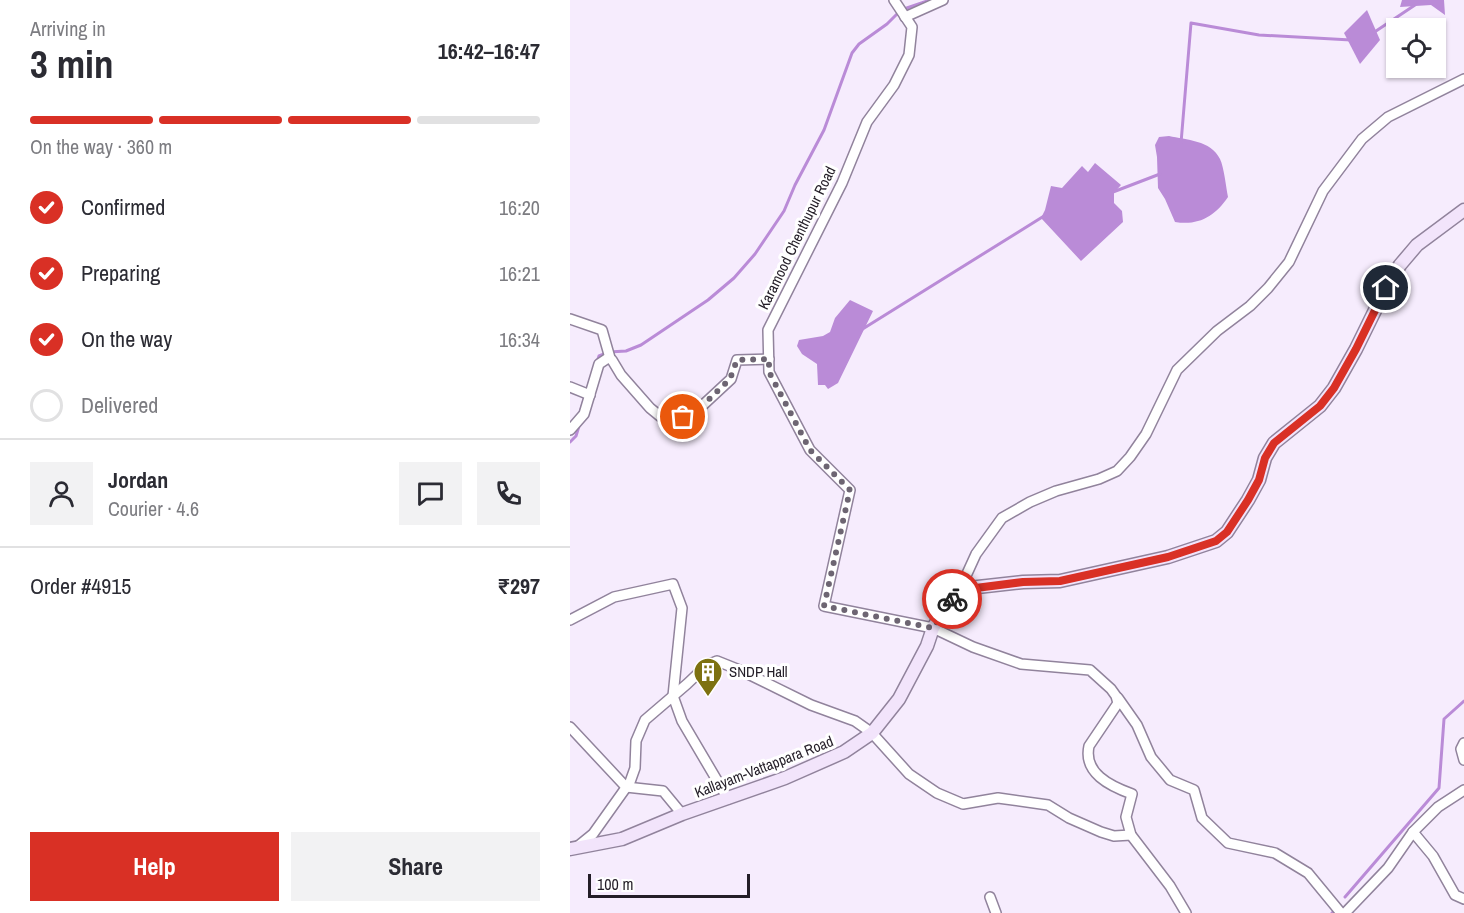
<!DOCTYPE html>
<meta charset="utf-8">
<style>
body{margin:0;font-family:"Archivo Narrow",sans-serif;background:#f2f2f3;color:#2b2b33;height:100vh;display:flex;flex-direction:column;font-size:22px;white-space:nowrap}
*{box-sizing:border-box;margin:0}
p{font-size:20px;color:#7c7c81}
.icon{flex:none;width:33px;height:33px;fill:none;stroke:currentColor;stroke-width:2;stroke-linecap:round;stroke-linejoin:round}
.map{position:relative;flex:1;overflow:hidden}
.details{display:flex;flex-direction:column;background:#fff;width:570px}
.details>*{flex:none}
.tools{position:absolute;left:816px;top:18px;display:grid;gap:12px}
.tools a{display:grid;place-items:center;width:60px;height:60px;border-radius:0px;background:#fff;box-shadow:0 2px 4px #0004;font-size:30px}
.scale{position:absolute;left:18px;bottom:15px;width:162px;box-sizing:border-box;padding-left:6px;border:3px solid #231d27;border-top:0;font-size:16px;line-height:21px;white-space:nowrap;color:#231d27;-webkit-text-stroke:4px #fff;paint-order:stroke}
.pin{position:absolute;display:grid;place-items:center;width:51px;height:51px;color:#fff;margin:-26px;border:3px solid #fff;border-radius:50%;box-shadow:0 2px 6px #0007}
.courier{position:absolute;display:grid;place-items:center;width:60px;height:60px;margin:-30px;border:4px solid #d93025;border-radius:50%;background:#fff;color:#222;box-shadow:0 2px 8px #0007}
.head em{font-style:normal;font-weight:800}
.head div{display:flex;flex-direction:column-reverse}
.head{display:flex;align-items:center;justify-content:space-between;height:102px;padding:0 30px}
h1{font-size:39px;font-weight:800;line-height:45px}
.bar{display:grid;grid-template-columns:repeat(4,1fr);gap:9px 6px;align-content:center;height:72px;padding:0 30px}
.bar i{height:8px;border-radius:4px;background:#e1e1e2}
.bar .selected{background:#d93025}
.bar p{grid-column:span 4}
.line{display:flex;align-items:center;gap:15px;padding:0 30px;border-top:2px solid #e1e1e2}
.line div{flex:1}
.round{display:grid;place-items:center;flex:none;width:63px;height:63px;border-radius:0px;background:#f2f2f3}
ol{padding:0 30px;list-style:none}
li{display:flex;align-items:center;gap:18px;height:66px}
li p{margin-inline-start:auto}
li .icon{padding:6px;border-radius:50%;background:#d93025;color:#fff;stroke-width:4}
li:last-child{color:#7c7c81}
li i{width:33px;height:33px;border:3px solid #e1e1e2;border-radius:50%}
.action{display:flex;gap:12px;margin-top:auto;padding:12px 30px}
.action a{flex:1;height:69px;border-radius:0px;background:#d93025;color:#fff;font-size:24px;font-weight:800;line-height:69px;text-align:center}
.action a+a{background:#f2f2f3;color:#2b2b33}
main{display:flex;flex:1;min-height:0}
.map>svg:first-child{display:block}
.water{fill:#ba8bd7}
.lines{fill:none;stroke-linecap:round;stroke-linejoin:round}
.stream{stroke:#ba8bd7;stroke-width:3}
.street-casing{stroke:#91839c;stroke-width:12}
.secondary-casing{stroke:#91839c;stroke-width:15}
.street{stroke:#fff;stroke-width:9}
.secondary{stroke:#f2e4fb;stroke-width:12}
.done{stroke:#6d6572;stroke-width:6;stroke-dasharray:0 10.8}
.route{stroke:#d93025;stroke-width:8}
.labels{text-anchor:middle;stroke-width:6;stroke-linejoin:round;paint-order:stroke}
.street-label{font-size:15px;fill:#231d27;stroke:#fff}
.poi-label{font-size:15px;fill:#231d27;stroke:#fff;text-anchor:start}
</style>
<main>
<section class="details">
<div class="head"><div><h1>3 min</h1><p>Arriving in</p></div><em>16:42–16:47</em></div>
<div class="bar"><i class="selected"></i><i class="selected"></i><i class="selected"></i><i></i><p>On the way · 360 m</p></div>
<ol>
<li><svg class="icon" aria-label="check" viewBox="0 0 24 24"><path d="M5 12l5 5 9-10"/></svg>Confirmed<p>16:20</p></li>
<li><svg class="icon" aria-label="check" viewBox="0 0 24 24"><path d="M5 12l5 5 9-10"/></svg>Preparing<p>16:21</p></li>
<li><svg class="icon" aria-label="check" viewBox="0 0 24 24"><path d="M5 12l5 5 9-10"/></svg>On the way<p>16:34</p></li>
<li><i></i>Delivered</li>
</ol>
<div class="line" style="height:108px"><a class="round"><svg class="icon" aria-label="person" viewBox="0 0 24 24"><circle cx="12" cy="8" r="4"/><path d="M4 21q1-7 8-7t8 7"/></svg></a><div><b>Jordan</b><p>Courier · 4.6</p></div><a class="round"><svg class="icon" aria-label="chat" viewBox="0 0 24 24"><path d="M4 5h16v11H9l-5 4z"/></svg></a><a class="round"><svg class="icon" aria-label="phone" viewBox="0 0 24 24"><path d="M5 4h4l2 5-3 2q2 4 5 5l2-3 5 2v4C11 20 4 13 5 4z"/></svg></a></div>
<div class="line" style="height:78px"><div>Order #4915</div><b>₹297</b></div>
<div class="action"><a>Help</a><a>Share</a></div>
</section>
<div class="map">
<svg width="894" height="913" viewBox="0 0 894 913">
<rect width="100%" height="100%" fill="#f6ecfd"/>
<!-- water -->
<g class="water">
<polygon points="832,0 874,0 875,15 861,5 830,7"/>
<polygon points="797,10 810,40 790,64 774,33"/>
<path d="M599,136c17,4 42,4 51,23 4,8 6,28 8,38 -13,19 -29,29 -53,25l-10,-23 -7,-11 -1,-31 -2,-12 4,-8z"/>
<polygon points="525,163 551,185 544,193 544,203 552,211 553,222 511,261 471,218 475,210 481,186 492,188 512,166 518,172"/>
<polygon points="280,300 303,311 268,383 258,389 255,385 248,385 247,364 232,354 227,346 229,340 253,336 260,332 265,318"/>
</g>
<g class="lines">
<!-- stream -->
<g class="stream">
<polyline points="803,33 845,5"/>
<polyline points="611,143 621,23 689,35 781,40"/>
<polyline points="543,192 590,174"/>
<polyline points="291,330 474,216"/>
<polyline points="27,362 29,356 39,352 56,351 71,345 138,300 164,278 185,254 214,211 225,185 254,130 282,53 289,44 317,24 331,10 360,0"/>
<polyline points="9,416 22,374"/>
<polyline points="0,442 6,436 9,426"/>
<polyline points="775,897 869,788 874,719 894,701"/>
<polyline points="762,913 763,912"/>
</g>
<!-- street casing -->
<g class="street-casing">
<g id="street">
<path d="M324,0l18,27 -3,28 -15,30 -27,37 -25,61 -74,147 1,42 41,78 40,40 -26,116 109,22 40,19 48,17 69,6 21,19 5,7 2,7 -29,43c-6,27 21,40 43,48l-6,23 5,18 39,51 16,27"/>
<polyline points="335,17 373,0"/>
<polyline points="0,319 32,330 40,358"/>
<polyline points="0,387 20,395"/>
<polyline points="0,430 14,414 29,364 38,358 42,360 51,375 80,408 91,417 100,419 118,415 133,405 161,379 167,360 199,359"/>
<polyline points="390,589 406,554 432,518 460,502 486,491 529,479 547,471 560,457 576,434 607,370 647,331 680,306 698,288 719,262 753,191 792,139 818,117 894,79"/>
<polyline points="0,620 44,597 103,584 112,608 103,696 112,721 158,799"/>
<polyline points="548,698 567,725 581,757 600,780 624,790 632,818 658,843 705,853 738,873 771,913"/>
<polyline points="0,727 56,787 93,791 112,814"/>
<polyline points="894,743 891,749 894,760"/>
<polyline points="843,832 863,856 885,895 894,899"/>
<polyline points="7,847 23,834 60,782 65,768 66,741 75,720 117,684 137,665 147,661 172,671 241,705 285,721 302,733 339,774 367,793 393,804 428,798 478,805 499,818 531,832 544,836 561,835"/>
<polyline points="420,897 426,913"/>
<polyline points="775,913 818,868 843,832 868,807 894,790"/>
</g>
</g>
<!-- secondary casing -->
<g class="secondary-casing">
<polyline id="secondary" points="0,849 52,839 112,814 215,778 274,752 302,733 329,699 357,646 363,628 379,602 390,589 453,582 490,581 598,557 646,541 657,532 678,500 689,480 695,458 704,443 750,406 764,388 786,349 816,288 830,265 847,245 894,210"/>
</g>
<!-- street -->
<use href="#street" class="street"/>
<!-- secondary -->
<use href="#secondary" class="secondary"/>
</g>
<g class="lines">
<!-- done -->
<polyline class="done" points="113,417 133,405 160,379 167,360 199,359 199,372 240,450 280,490 254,606 363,628 382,599"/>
<!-- route -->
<polyline class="route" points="382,599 390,590 453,582 490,581 598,557 646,541 657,532 678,500 689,480 695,458 704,443 750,406 764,388 786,349 816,288"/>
</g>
<!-- icons -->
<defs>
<g id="building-pin" transform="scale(1.5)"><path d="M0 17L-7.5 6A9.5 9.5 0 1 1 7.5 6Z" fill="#7d7110" stroke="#fff"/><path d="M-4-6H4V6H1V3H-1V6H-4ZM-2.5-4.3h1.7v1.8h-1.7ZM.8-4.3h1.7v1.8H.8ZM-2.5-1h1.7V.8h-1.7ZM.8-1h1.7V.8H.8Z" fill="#fff"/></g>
</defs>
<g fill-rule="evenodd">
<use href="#building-pin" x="138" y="672"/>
</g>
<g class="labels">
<!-- street labels -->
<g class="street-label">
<text transform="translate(227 238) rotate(-64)" y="5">Karamood Chenthupur Road</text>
<text transform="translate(194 767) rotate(-21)" y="5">Kallayam-Vattappara Road</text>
</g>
<!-- poi labels -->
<g class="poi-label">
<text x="159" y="677">SNDP Hall</text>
</g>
</g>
</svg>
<div class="tools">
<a><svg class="icon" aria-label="locate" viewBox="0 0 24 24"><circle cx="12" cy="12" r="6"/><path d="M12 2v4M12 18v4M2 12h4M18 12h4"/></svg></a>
</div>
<div class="scale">100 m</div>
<div class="pin" style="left:113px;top:417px;background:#ea580c"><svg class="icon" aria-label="bag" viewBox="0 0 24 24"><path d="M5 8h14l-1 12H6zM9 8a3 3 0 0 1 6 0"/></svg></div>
<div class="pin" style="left:816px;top:288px;background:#1f2937"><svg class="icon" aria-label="home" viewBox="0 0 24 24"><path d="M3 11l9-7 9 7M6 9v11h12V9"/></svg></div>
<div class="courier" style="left:382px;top:599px"><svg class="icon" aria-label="bike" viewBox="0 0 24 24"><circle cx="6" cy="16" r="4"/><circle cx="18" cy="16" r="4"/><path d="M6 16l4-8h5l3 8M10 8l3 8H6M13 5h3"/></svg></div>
</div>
</main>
